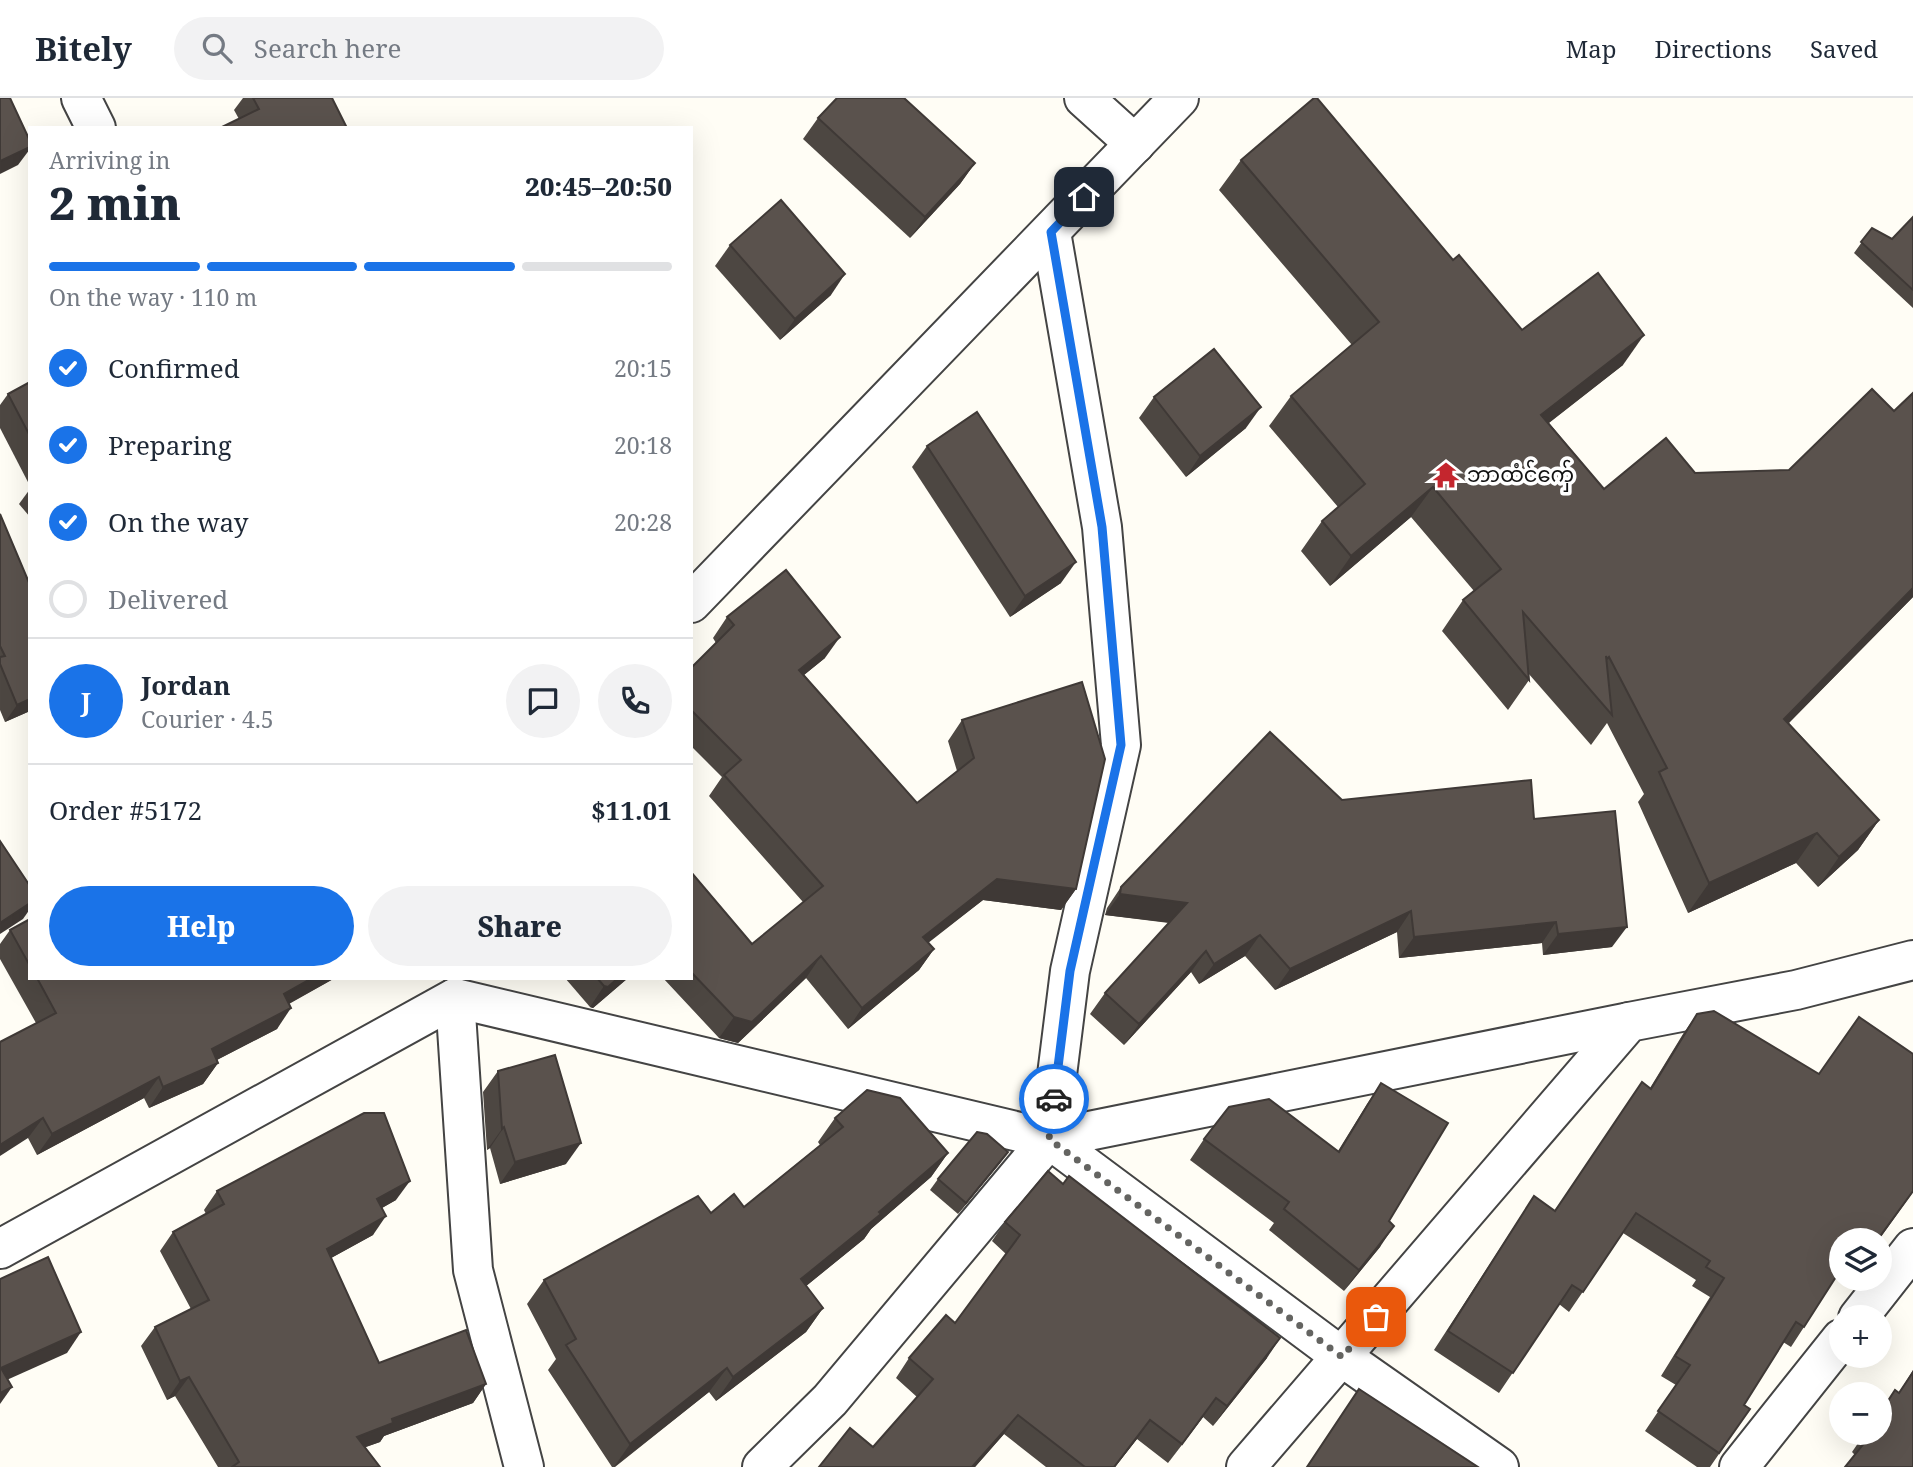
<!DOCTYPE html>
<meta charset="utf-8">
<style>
body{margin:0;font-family:"Noto Serif","Noto Sans Myanmar",serif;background:#f2f2f3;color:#1f2937;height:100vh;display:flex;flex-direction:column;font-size:26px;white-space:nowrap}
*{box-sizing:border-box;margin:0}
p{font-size:23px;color:#747a83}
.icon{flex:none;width:38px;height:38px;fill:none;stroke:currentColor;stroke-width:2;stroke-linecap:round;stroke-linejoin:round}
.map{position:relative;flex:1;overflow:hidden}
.drawer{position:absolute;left:28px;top:28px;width:665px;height:854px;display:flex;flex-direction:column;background:#fff;border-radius:0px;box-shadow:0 7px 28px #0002}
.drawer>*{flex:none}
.buttons{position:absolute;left:1829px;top:1130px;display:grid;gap:14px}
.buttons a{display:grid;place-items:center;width:63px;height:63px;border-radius:50%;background:#fff;box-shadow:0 7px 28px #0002;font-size:35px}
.pin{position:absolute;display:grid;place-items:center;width:60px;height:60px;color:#fff;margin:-30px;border-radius:14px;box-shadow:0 4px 10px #0006}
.courier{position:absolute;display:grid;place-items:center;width:70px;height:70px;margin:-35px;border:5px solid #1a73e8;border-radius:50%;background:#fff;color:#222;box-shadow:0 2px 9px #0007}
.head em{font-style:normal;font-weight:800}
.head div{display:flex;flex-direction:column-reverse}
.head{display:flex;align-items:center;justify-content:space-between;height:119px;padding:0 21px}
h1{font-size:46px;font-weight:800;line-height:52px}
.bar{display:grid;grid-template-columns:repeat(4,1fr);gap:10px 7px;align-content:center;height:84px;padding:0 21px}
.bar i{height:9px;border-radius:5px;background:#e0e1e3}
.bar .current{background:#1a73e8}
.bar p{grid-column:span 4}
.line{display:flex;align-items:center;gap:18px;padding:0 21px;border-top:2px solid #e0e1e3}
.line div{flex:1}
.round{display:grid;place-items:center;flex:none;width:74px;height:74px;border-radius:37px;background:#f2f2f3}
ol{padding:0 21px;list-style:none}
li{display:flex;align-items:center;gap:21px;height:77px}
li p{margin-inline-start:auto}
li .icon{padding:7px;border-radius:50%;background:#1a73e8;color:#fff;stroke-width:4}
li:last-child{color:#747a83}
li i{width:38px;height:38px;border:4px solid #e0e1e3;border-radius:50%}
.primary-button{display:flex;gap:14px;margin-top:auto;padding:14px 21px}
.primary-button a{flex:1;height:80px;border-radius:42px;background:#1a73e8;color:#fff;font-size:28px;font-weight:800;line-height:80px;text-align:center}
.primary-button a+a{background:#f2f2f3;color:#1f2937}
header{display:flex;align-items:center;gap:42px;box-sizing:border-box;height:98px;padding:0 35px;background:#fff;border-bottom:2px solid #e0e1e3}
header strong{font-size:33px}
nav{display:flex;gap:38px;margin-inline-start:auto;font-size:24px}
.search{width:490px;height:63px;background:#f2f2f3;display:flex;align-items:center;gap:18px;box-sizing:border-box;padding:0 24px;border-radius:38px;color:#747a83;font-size:26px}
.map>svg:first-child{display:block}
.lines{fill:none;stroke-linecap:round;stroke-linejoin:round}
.minor-casing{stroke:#444;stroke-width:42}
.tertiary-casing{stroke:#444;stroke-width:42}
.minor{stroke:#fff;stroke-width:38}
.tertiary{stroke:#fff;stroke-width:38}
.wall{fill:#4d4742}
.shaded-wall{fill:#3f3936}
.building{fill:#5a524d;stroke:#3f3936;stroke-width:2}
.done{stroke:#646461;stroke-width:7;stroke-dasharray:0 12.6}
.route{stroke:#1a73e8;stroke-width:9}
.labels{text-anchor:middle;stroke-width:7;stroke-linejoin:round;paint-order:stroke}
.poi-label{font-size:21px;fill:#111;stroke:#fff;text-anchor:start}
</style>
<header>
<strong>Bitely</strong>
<div class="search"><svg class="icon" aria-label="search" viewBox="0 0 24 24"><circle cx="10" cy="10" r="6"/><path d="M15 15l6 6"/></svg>Search here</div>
<nav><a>Map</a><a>Directions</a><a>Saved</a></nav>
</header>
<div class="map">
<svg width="1913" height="1369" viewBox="0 0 1913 1369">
<rect width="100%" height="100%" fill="#fffdf5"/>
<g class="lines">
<!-- minor casing -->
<g class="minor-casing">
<g id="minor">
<polyline points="1084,0 1135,46"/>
<polyline points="691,505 1179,0"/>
<polyline points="455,900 473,1172 524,1369"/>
<polyline points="1049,1041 1629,924"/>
<polyline points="1858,1220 1913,1150"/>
<polyline points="762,1369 830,1302 1049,1041 1070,873 1121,647 1102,429 1051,134"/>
<polyline points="1246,1369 1629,924 1796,892 1913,862"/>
<polyline points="1739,1369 1841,1241"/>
</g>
</g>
<!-- tertiary casing -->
<g class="tertiary-casing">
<g id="tertiary">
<polyline points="81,0 96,30"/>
<polyline points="0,1151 455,900 1049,1041 1342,1259 1499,1369"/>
</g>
</g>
<!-- minor -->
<use href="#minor" class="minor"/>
<!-- tertiary -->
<use href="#tertiary" class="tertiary"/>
</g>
<!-- wall -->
<g class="wall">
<polygon points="243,0 332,0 239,21 234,12"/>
<polygon points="818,20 975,65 960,86 910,140 803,41"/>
<polygon points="1241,62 1453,162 1522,232 1623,267 1549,325 1604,391 1695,375 1789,372 1894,313 1913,295 1913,499 1789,625 1879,722 1858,752 1818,789 1796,765 1688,815 1638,704 1644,696 1607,625 1591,647 1528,575 1529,582 1508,612 1442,533 1463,502 1474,493 1411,419 1330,488 1301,453 1322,423 1338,409 1269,328 1291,298 1352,247 1219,92"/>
<polygon points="1913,119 1913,210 1854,155 1872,130 1892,141"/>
<polygon points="730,147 831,197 780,242 715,168"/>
<polygon points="30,284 30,388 0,330 0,307 8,296"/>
<polygon points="1154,299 1246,330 1186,379 1139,320"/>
<polygon points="927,348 1061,485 1010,519 912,369"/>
<polygon points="30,391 30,419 19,406"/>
<polygon points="0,416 30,613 5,624 0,612"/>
<polygon points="727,519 825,560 804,577 917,705 957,673 948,643 962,622 1076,791 1061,812 983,802 928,844 934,851 919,872 848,931 806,880 738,945 719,940 663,880 691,880 691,774 752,846 803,804 709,698 722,679 691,648 691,570 716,545 713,540"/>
<polygon points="1342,702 1534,721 1612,849 1543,857 1542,845 1399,860 1397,834 1275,892 1245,858 1199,886 1191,874 1124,947 1090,916 1105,895 1169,825 1105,817 1107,810 1121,789"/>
<polygon points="30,821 30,880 335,880 289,906 277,931 217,962 218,965 203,986 149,1010 144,1000 37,1057 28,1040 36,925 0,861 0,846 10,832"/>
<polygon points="565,880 628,880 593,910 590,909"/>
<polygon points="1697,916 1913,1094 1878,1143 1841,1143 1804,1229 1791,1249 1783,1244 1744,1307 1750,1311 1710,1369 1697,1369 1645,1333 1676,1287 1661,1278 1710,1199 1692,1188 1696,1182 1623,1135 1569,1214 1559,1206 1499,1295 1434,1252 1534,1098 1554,1113 1650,990 1683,936"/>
<polygon points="498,973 566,1066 500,1086 490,1050 487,1052 483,994"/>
<polygon points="1381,985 1389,1123 1380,1149 1344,1193 1269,1132 1274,1125 1190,1062 1204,1041 1338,1053 1367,1006"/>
<polygon points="835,1020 948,1055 931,1079 871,1131 864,1141 806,1188 823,1210 806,1234 716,1303 709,1294 615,1369 612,1369 548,1272 556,1261 527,1206 544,1182 711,1115 744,1109 820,1047 818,1044"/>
<polygon points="1000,1065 958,1116 930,1092 938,1081"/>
<polygon points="217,1093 396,1102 382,1110 373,1137 331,1160 379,1265 486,1286 473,1305 384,1338 380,1344 365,1349 380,1369 218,1369 175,1298 167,1302 141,1248 155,1229 191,1211 160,1153 173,1134 206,1116 204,1112"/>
<polygon points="1005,1124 1267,1260 1213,1328 1203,1319 1168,1365 1137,1341 1115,1369 1046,1369 1004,1336 975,1369 819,1369 873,1349 917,1299 896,1280 909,1260 955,1225 1006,1156 992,1143"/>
<polygon points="1913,1272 1913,1369 1855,1357 1852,1354 1865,1335 1899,1295"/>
</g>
<!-- shaded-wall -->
<g class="shaded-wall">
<polygon points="30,49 30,51 18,67 0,76 0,63"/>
<polygon points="975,65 960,86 910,140 925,119"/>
<polygon points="845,176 831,197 780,242 795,221"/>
<polygon points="1644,237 1623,267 1520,347 1541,317"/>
<polygon points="1261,309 1246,330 1186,379 1200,358"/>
<polygon points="1433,389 1411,419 1330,488 1351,458"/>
<polygon points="1076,464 1061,485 1010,519 1025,498"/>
<polygon points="1913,490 1913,499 1763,651 1784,621"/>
<polygon points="840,539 825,560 784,593 799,572"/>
<polygon points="30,601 30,613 5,624 17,607"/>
<polygon points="1879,722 1858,752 1818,789 1839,759"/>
<polygon points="1817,735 1796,765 1688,815 1709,785"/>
<polygon points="997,781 1076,791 1061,812 983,802 909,860 923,839"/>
<polygon points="1120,796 1187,805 1173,825 1105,817"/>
<polygon points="30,805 30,811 23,821 0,836 0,825"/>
<polygon points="1411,813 1397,834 1275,892 1290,871"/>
<polygon points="1556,824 1542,845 1399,860 1414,839"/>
<polygon points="1627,829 1612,849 1543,857 1558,836"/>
<polygon points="1260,837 1245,858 1199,886 1214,866"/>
<polygon points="934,851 919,872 848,931 862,910"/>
<polygon points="1206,853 1191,874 1124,947 1139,926"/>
<polygon points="821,858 806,880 738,945 719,940 734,919"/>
<polygon points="312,880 335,880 270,916 284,896"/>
<polygon points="618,880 628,880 593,910 590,909 604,888"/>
<polygon points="291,910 277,931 197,972 212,951"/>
<polygon points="218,965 203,986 149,1010 163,989"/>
<polygon points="159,979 144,1000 37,1057 52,1036"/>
<polygon points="43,1020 28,1040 0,1058 0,1047"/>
<polygon points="504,1029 490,1050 487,1052 502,1031"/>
<polygon points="581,1045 566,1066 500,1086 515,1064"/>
<polygon points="1008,1054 1000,1065 958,1116 966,1105"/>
<polygon points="948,1055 931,1079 871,1131 864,1141 784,1206 801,1181"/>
<polygon points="410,1083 396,1102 364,1120 377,1101"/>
<polygon points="386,1118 373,1137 313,1170 327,1151"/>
<polygon points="1394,1128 1380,1149 1344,1193 1359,1172"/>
<polygon points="823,1210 806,1234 716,1303 733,1279"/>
<polygon points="81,1234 67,1255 0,1285 1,1270"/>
<polygon points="1280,1240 1267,1260 1213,1328 1227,1308"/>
<polygon points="727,1270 709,1294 614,1369 630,1346"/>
<polygon points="189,1279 175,1298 167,1302 180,1283"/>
<polygon points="486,1286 473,1305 384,1338 380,1344 344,1357 357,1339 392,1321"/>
<polygon points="12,1289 0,1306 0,1295"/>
<polygon points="1216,1300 1203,1319 1168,1365 1182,1346"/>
<polygon points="1018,1317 1004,1336 975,1369 972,1369"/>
<polygon points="1150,1322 1137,1341 1115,1369 1114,1369"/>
</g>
<!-- building -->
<g class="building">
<polygon points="0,0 10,0 30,43 30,49 0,63"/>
<polygon points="253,0 332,0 347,30 220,30 259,11"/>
<polygon points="837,0 904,0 975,65 925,119 818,20"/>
<polygon points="1314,0 1317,0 1453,162 1459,157 1522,232 1598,175 1644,237 1541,317 1604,391 1666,340 1695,375 1789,372 1872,291 1894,313 1913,295 1913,490 1784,621 1879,722 1839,759 1817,735 1709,785 1659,674 1667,670 1609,559 1607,561 1606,558 1612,617 1523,514 1529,582 1463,502 1501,471 1433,389 1351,458 1322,423 1365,386 1291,298 1379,224 1241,62"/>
<polygon points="781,102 845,176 795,221 730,147"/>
<polygon points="1913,119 1913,192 1861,144 1872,130 1892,141"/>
<polygon points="1214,251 1261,309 1200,358 1154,299"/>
<polygon points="30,284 30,338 8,296"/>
<polygon points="977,314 1076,464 1025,498 927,348"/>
<polygon points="0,416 30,487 30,601 17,607 0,566 0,559 5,558 0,548"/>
<polygon points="786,472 840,539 799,572 917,705 974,660 962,622 1082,584 1105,661 1076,791 997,781 923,839 934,851 862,910 821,858 752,924 734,919 691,874 691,774 752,846 823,788 724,677 741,662 691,612 691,570 734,527 727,519"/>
<polygon points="1270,634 1342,702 1531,682 1534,721 1615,713 1627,829 1558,836 1556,824 1414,839 1411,813 1290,871 1260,837 1214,866 1206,853 1139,926 1105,895 1187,805 1120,796 1121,789"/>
<polygon points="0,743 30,788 30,805 0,825"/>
<polygon points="30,821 30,868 10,832"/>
<polygon points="37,880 312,880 284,896 291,910 212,951 218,965 163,989 159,979 52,1036 43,1020 0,1047 0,944 56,915"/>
<polygon points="597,880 618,880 608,889 604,888"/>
<polygon points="1714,913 1819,976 1859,919 1913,956 1913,1093 1878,1141 1865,1132 1858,1143 1841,1143 1841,1171 1804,1229 1796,1224 1744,1307 1750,1311 1719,1355 1658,1313 1690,1267 1675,1258 1724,1180 1706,1169 1710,1163 1636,1115 1583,1194 1572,1187 1513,1275 1448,1233 1534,1098 1555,1113 1642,984 1651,991 1697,916"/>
<polygon points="555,957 581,1045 515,1064 504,1029 502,1031 498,973"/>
<polygon points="1381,985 1448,1025 1389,1123 1394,1128 1359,1172 1284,1111 1289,1104 1204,1041 1229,1009 1269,1001 1339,1054"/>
<polygon points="867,992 900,1000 948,1055 879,1114 881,1116 801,1181 823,1210 733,1279 727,1270 630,1346 566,1247 576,1241 544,1182 698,1098 711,1115 734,1096 744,1109 843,1029 835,1020"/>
<polygon points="364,1015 384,1015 410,1083 377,1101 386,1118 327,1151 379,1265 466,1232 486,1286 392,1321 393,1325 357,1339 380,1369 232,1369 239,1364 189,1279 180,1283 155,1229 209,1202 173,1134 224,1106 217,1093"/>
<polygon points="977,1034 987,1036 1008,1054 966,1105 938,1081"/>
<polygon points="1048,1073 1063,1086 1069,1078 1280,1240 1227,1308 1216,1300 1182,1346 1150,1322 1114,1369 1085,1369 1018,1317 972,1369 819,1369 850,1330 873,1349 933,1281 909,1260 946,1217 955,1225 1020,1137 1005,1124"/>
<polygon points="48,1159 81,1234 1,1270 12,1289 0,1295 0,1181"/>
<polygon points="1913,1274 1913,1369 1845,1369 1869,1339 1865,1335 1880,1335 1880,1315 1895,1292 1899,1295"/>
<polygon points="1359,1291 1478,1369 1307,1369"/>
</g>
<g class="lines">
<!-- done -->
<polyline class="done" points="1054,1001 1049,1041 1342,1259 1376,1219"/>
<!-- route -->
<polyline class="route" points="1054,1001 1070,873 1121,647 1102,429 1051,134 1084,99"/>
</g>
<!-- icons -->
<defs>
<g id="temple-bare" transform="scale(2.1)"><path d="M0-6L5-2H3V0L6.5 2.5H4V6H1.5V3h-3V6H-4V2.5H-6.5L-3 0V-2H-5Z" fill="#c4262e" stroke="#fff" stroke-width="2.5" paint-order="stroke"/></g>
</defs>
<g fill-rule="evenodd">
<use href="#temple-bare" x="1446" y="377"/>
</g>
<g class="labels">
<!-- poi labels -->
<g class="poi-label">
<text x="1467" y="384">ဘာထံင်ကှ်ေ</text>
</g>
</g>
</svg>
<div class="buttons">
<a><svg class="icon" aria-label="layers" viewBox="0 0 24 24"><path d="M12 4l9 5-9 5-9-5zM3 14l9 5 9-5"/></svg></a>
<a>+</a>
<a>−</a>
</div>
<div class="pin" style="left:1376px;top:1219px;background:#ea580c"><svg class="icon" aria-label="bag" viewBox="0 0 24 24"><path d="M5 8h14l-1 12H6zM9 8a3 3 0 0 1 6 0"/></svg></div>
<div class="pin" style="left:1084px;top:99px;background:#1f2937"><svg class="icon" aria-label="home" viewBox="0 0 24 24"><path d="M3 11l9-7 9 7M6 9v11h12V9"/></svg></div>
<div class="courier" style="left:1054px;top:1001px"><svg class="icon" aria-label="car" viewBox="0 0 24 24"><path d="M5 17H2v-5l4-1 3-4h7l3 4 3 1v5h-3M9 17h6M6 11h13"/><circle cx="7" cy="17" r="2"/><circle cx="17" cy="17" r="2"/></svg></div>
<section class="drawer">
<div class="head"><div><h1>2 min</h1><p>Arriving in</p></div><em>20:45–20:50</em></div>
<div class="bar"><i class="current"></i><i class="current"></i><i class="current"></i><i></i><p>On the way · 110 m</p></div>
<ol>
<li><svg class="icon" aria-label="check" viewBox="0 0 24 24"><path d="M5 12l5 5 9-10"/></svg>Confirmed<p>20:15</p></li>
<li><svg class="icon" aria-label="check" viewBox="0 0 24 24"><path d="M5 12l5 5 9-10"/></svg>Preparing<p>20:18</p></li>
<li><svg class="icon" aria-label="check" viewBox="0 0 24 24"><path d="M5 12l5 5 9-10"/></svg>On the way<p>20:28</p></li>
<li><i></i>Delivered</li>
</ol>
<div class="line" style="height:126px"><b class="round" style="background:#1a73e8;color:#fff">J</b><div><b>Jordan</b><p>Courier · 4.5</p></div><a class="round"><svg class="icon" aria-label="chat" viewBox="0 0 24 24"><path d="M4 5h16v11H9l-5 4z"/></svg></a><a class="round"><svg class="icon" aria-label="phone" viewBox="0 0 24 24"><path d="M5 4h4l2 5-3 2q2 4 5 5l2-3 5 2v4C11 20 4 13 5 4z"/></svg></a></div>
<div class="line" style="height:91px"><div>Order #5172</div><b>$11.01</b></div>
<div class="primary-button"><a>Help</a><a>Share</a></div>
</section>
</div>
